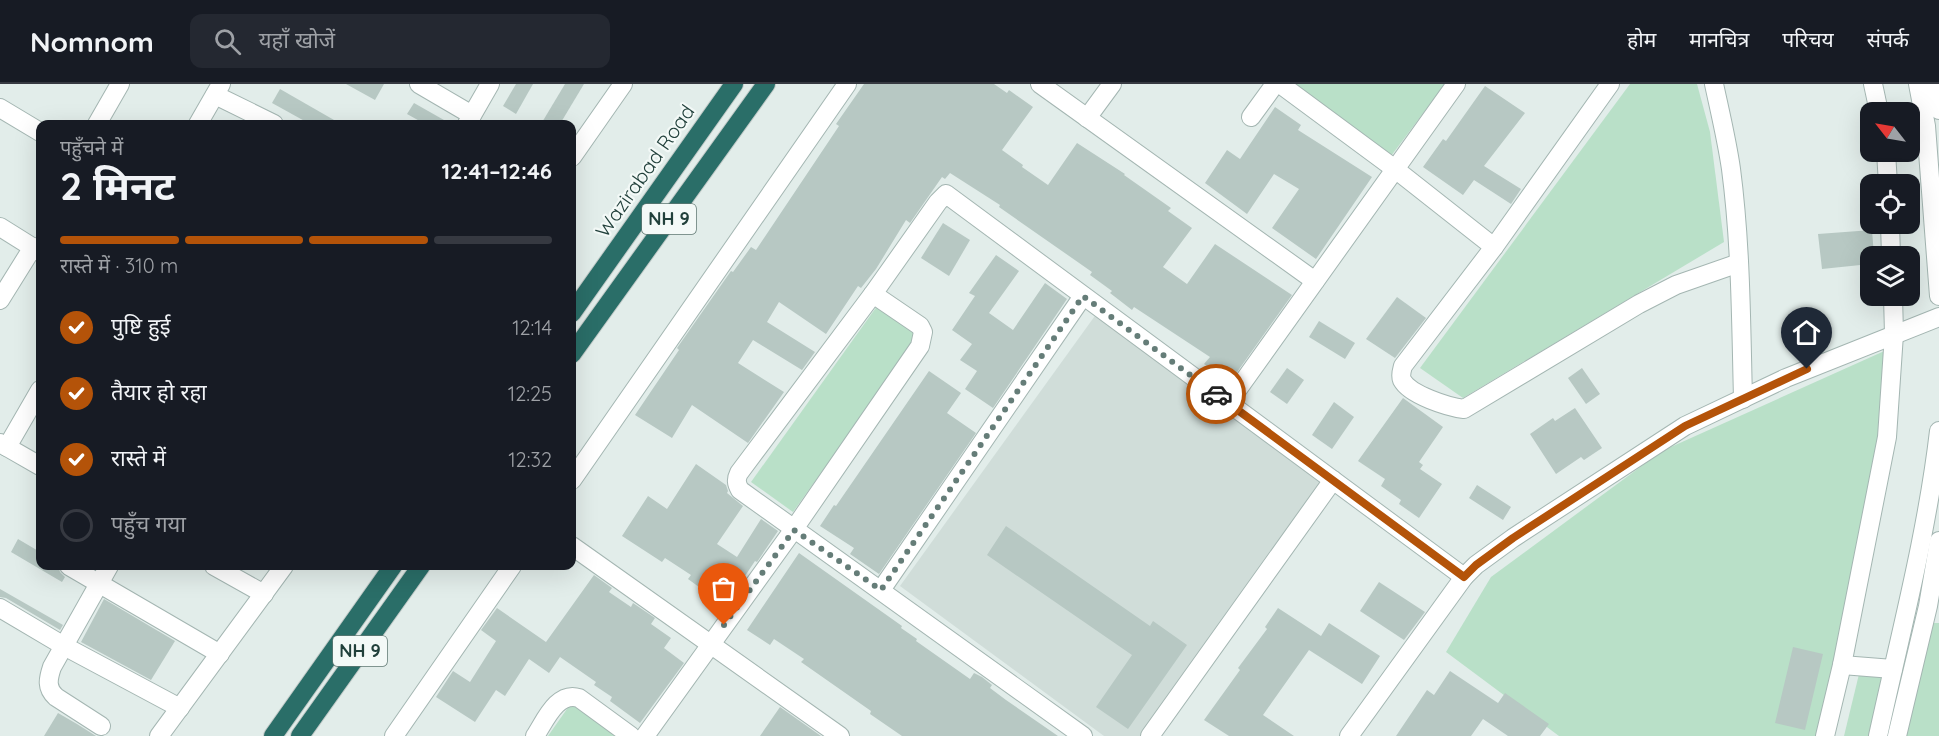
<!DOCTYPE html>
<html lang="hi">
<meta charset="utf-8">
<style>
body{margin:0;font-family:Quicksand,"Noto Sans Devanagari",sans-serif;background:#242831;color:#f1f3f6;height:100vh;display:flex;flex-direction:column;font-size:22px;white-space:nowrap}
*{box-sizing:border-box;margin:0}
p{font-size:20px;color:#9ea1a6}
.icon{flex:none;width:33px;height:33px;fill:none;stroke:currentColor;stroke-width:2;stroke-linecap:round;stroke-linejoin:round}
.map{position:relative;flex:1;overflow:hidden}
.sheet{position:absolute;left:36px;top:36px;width:540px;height:450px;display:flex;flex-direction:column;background:#171b24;border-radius:12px;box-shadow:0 6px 24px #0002}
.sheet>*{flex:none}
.needle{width:39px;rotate:301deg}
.fabs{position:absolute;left:1860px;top:18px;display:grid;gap:12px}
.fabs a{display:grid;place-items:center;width:60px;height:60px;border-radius:12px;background:#171b24;box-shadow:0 6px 24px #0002;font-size:30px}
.pin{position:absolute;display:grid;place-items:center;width:51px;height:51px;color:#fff;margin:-62px -26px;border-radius:50% 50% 50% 0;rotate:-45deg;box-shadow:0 0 6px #0007}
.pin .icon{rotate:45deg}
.courier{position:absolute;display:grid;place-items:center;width:60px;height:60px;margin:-30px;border:4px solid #b45309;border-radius:50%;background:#fff;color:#222;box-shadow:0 2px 8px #0007}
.summary em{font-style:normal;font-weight:700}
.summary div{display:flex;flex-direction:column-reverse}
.summary{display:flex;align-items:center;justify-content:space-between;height:102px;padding:0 24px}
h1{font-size:39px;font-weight:700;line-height:45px}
.bar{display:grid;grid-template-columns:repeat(4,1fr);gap:9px 6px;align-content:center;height:72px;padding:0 24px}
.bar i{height:8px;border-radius:4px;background:#363941}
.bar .selected{background:#b45309}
.bar p{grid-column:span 4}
ol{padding:0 24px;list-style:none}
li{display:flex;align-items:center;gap:18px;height:66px}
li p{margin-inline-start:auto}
li .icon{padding:6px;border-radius:50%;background:#b45309;color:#fff;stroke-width:4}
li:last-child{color:#9ea1a6}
li i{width:33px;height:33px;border:3px solid #363941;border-radius:50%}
header{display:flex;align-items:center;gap:36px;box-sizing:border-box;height:84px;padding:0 30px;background:#171b24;border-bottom:2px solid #363941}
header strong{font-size:28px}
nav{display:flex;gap:33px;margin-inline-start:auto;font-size:21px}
.search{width:420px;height:54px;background:#242831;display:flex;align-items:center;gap:15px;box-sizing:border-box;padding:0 21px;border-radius:12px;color:#9ea1a6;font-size:22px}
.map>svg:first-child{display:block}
.built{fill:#d0ddd9}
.green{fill:#b9e0c8}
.building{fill:#b7c8c3}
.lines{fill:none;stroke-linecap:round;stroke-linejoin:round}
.minor-casing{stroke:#a4b6b2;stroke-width:20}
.highway-casing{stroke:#c1cac8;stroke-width:20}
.minor{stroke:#fff;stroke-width:18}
.highway{stroke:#2a6e68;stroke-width:18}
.done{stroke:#657d78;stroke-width:6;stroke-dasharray:0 10.8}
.route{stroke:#b45309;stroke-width:8}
.labels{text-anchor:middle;stroke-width:4.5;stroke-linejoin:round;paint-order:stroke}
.shield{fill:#f3f9f7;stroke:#607873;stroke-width:1.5}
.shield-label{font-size:18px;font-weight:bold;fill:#21403b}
.street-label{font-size:20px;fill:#21403b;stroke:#f3f9f7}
</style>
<header>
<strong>Nomnom</strong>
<div class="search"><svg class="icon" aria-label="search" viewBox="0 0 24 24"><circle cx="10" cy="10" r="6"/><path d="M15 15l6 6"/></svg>यहाँ खोजें</div>
<nav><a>होम</a><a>मानचित्र</a><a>परिचय</a><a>संपर्क</a></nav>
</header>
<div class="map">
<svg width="1939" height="652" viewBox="0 0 1939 652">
<rect width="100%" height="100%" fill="#e2edea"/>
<!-- built -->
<polygon class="built" points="1097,229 1325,394 1141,652 1104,652 900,502"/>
<!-- green -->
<g class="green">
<polygon points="1294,0 1445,0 1391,72"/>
<polygon points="1630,0 1697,0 1710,48 1724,158 1463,314 1420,284"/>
<polygon points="880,218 922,248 793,428 751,398"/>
<polygon points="1891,264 1891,351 1825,652 1559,652 1446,568 1491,493 1662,367"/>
<polygon points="1931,539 1939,539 1939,652 1904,652"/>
<polygon points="1860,586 1896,591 1882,652 1844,652"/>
<polygon points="574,615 626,652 548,652"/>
</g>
<!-- building -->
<g class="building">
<polygon points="346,0 384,0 375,16"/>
<polygon points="516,0 533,0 516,30 503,22"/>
<polygon points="565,0 584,0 560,40 541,40"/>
<polygon points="864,0 994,0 1007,9 1009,6 1033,23 1002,66 1023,81 1022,83 1048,101 1077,59 1125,90 1124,91 1171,124 1168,127 1192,144 1163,183 1187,200 1215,160 1292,211 1230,298 1204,280 1210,273 1134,223 1132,226 1110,209 1112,207 1090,191 1092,188 999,123 1000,121 950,89 945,95 942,93 910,139 906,136 876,185 861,204 858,202 826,250 779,218 767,238 815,268 802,286 753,256 738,279 784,308 748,359 692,321 672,354 635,331 679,266 677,264 731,187 733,188 751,163 756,166 839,42 836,40"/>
<polygon points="1485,2 1525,29 1484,82 1521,105 1511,120 1474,96 1463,111 1423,83 1443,55 1446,57"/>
<polygon points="280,5 341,40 310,40 272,19"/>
<polygon points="414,19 451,40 425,40 407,30"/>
<polygon points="1275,23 1301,41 1298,46 1372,93 1316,175 1272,144 1299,105 1274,90 1247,130 1205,99 1227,66 1240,75"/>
<polygon points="943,139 970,156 949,192 921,174"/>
<polygon points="1872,146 1874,172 1870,172 1870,180 1822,185 1818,150"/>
<polygon points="996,171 1019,187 989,229 1013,246 1045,199 1067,215 993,324 965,305 977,287 960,276 972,260 952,246 975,212 969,209"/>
<polygon points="1397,213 1426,234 1395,274 1366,255"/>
<polygon points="1319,237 1355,259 1345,275 1309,253"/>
<polygon points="1287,284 1304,296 1287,320 1270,308"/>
<polygon points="1582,284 1600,310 1586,320 1568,294"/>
<polygon points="929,287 961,309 947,329 976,349 879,490 850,470 854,464 820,442 834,421 836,422"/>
<polygon points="1403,314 1443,343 1419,378 1423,381 1420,385 1442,400 1419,434 1399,420 1401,416 1381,402 1385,395 1358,377"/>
<polygon points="1334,318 1354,333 1332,365 1312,351"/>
<polygon points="1575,324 1602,364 1584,376 1581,373 1556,390 1530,350 1553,334 1555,337"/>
<polygon points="696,380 726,401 728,407 727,409 743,422 717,460 737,473 761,435 778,447 757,478 755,477 725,522 688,495 691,491 665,474 662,478 622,452 648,412 667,425"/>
<polygon points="1477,401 1511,423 1503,436 1469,414"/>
<polygon points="1006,442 1150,542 1153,537 1187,561 1128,645 1096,623 1132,571 987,471"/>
<polygon points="18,455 40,468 40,482 58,482 60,488 65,493 62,498 11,468"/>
<polygon points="799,469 902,542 901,544 917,555 916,557 970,595 974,589 982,593 992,601 990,604 1006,616 1058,652 902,652 870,630 871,627 801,578 804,575 774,555 770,561 747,546"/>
<polygon points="594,491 612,504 609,508 631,523 633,519 655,534 651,540 671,554 664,564 684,579 640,639 610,617 612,613 594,601 596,598 560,573 549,589 529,575 505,612 496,606 475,638 436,613 453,587 470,598 496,557 481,546 497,524 546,558"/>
<polygon points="1379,498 1425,528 1404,556 1360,527"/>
<polygon points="0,505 63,541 60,546 6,514 0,513"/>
<polygon points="104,515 175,557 151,596 81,558"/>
<polygon points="1278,524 1321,552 1329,539 1380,572 1362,600 1309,566 1263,631 1294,652 1229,652 1204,636 1240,586 1238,584 1267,545 1265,543"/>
<polygon points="1793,563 1823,570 1805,646 1775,639"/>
<polygon points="1450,587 1498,619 1505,609 1549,640 1540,652 1508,652 1483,635 1471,652 1396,652 1427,606 1434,611"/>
<polygon points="780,623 821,652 760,652"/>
<polygon points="58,629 77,640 96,652 44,652"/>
</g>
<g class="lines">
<!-- minor casing -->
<g class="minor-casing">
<g id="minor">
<polyline points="419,0 472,31"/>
<polyline points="1040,0 1315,197"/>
<polyline points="1280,0 1395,85 1494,163"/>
<path d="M1610,0l-116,163 -91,119c-1,4 -3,9 -1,14 8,15 46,27 62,29l175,-105 37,-19 63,-22"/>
<path d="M1714,0c6,28 13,57 17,85 10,76 10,153 12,230"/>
<polyline points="1873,0 1879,28"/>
<polyline points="1918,0 1926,42 1939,212"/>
<polyline points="1935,0 1939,26"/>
<polyline points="215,11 274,40"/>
<polyline points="0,24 40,48"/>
<polyline points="1251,33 1275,0"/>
<polyline points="1087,34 1112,0"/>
<polyline points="97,40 120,0"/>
<polyline points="198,40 221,0"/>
<polyline points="467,40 490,0"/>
<polyline points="1886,68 1888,100"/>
<polyline points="572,73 623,0"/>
<polyline points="1890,140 1891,172"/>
<polyline points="0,143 40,168"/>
<polyline points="0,216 33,163"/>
<polyline points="1228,319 1456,0"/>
<polyline points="0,359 40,382"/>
<polyline points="7,363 40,306"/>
<polyline points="572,396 847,0"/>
<polyline points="572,462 840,652"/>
<polyline points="69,482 220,570"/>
<polyline points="214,482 264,510"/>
<polyline points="881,506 1083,212"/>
<polyline points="0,524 64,562 180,624"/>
<polyline points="1842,581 1893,585"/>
<path d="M101,642l-45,-29c-10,-9 -8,-18 -4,-30l57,-101"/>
<polyline points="159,652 284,482"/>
<polyline points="394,652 512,482"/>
<path d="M535,652c10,-15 22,-45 44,-38l52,38"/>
<polyline points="645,652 794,445 920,262 923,248 920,242 873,210"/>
<path d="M1083,652l-343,-246c-4,-7 -4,-11 -1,-17l134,-179 65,-92 8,-8 518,383"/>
<polyline points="1150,652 1333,396"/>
<polyline points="1349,652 1464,493 1476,481 1513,454 1685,342 1786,294 1939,233"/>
<polyline points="1825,652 1842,581 1887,353 1894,250 1893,212"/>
<path d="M1878,652c22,-101 49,-202 61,-305"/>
<polyline points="1897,652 1928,522 1939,457"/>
</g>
</g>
<!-- highway casing -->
<g class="highway-casing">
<g id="highway">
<polyline points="572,229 734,0"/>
<polyline points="572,270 766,0"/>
<polyline points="273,652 393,482"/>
<polyline points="300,652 421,482"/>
</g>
</g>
<!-- minor -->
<use href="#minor" class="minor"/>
<!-- highway -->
<use href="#highway" class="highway"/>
</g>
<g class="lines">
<!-- done -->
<polyline class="done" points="724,541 794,446 881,506 1083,212 1216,310"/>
<!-- route -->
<polyline class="route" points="1216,310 1464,493 1476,481 1513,454 1685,342 1807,285"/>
</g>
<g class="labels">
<!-- shield labels -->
<g class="shield">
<rect x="642" y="120" width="54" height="30" rx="4.5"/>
<rect x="333" y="552" width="54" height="30" rx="4.5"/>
</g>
<g class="shield-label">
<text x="669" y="141">NH 9</text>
<text x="360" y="573">NH 9</text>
</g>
<!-- street labels -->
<g class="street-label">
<text transform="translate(645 87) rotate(-55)" y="7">Wazirabad Road</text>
</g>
</g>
</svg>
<div class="fabs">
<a><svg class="needle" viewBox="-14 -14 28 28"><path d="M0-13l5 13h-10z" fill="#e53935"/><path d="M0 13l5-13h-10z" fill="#9ea1a6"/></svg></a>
<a><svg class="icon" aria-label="locate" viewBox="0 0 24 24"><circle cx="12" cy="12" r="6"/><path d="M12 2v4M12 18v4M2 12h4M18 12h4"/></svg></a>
<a><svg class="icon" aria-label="layers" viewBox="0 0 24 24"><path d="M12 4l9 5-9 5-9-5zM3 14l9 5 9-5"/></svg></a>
</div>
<div class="pin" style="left:724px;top:541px;background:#ea580c"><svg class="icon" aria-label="bag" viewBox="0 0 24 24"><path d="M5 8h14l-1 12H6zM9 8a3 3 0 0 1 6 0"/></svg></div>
<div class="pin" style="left:1807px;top:285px;background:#1f2937"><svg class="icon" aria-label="home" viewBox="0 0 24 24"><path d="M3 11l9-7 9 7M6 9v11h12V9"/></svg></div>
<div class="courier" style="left:1216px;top:310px"><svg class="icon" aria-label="car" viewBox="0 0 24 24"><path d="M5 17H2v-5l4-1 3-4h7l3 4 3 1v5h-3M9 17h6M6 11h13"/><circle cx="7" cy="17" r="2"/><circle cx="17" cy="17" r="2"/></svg></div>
<section class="sheet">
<div class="summary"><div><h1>2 मिनट</h1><p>पहुँचने में</p></div><em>12:41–12:46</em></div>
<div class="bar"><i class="selected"></i><i class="selected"></i><i class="selected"></i><i></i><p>रास्ते में · 310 m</p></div>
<ol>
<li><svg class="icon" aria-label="check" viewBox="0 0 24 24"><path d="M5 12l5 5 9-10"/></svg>पुष्टि हुई<p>12:14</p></li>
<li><svg class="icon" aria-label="check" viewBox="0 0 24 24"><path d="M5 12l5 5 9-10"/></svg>तैयार हो रहा<p>12:25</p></li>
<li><svg class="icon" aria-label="check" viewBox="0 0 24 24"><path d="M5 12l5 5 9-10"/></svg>रास्ते में<p>12:32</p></li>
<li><i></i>पहुँच गया</li>
</ol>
</section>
</div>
